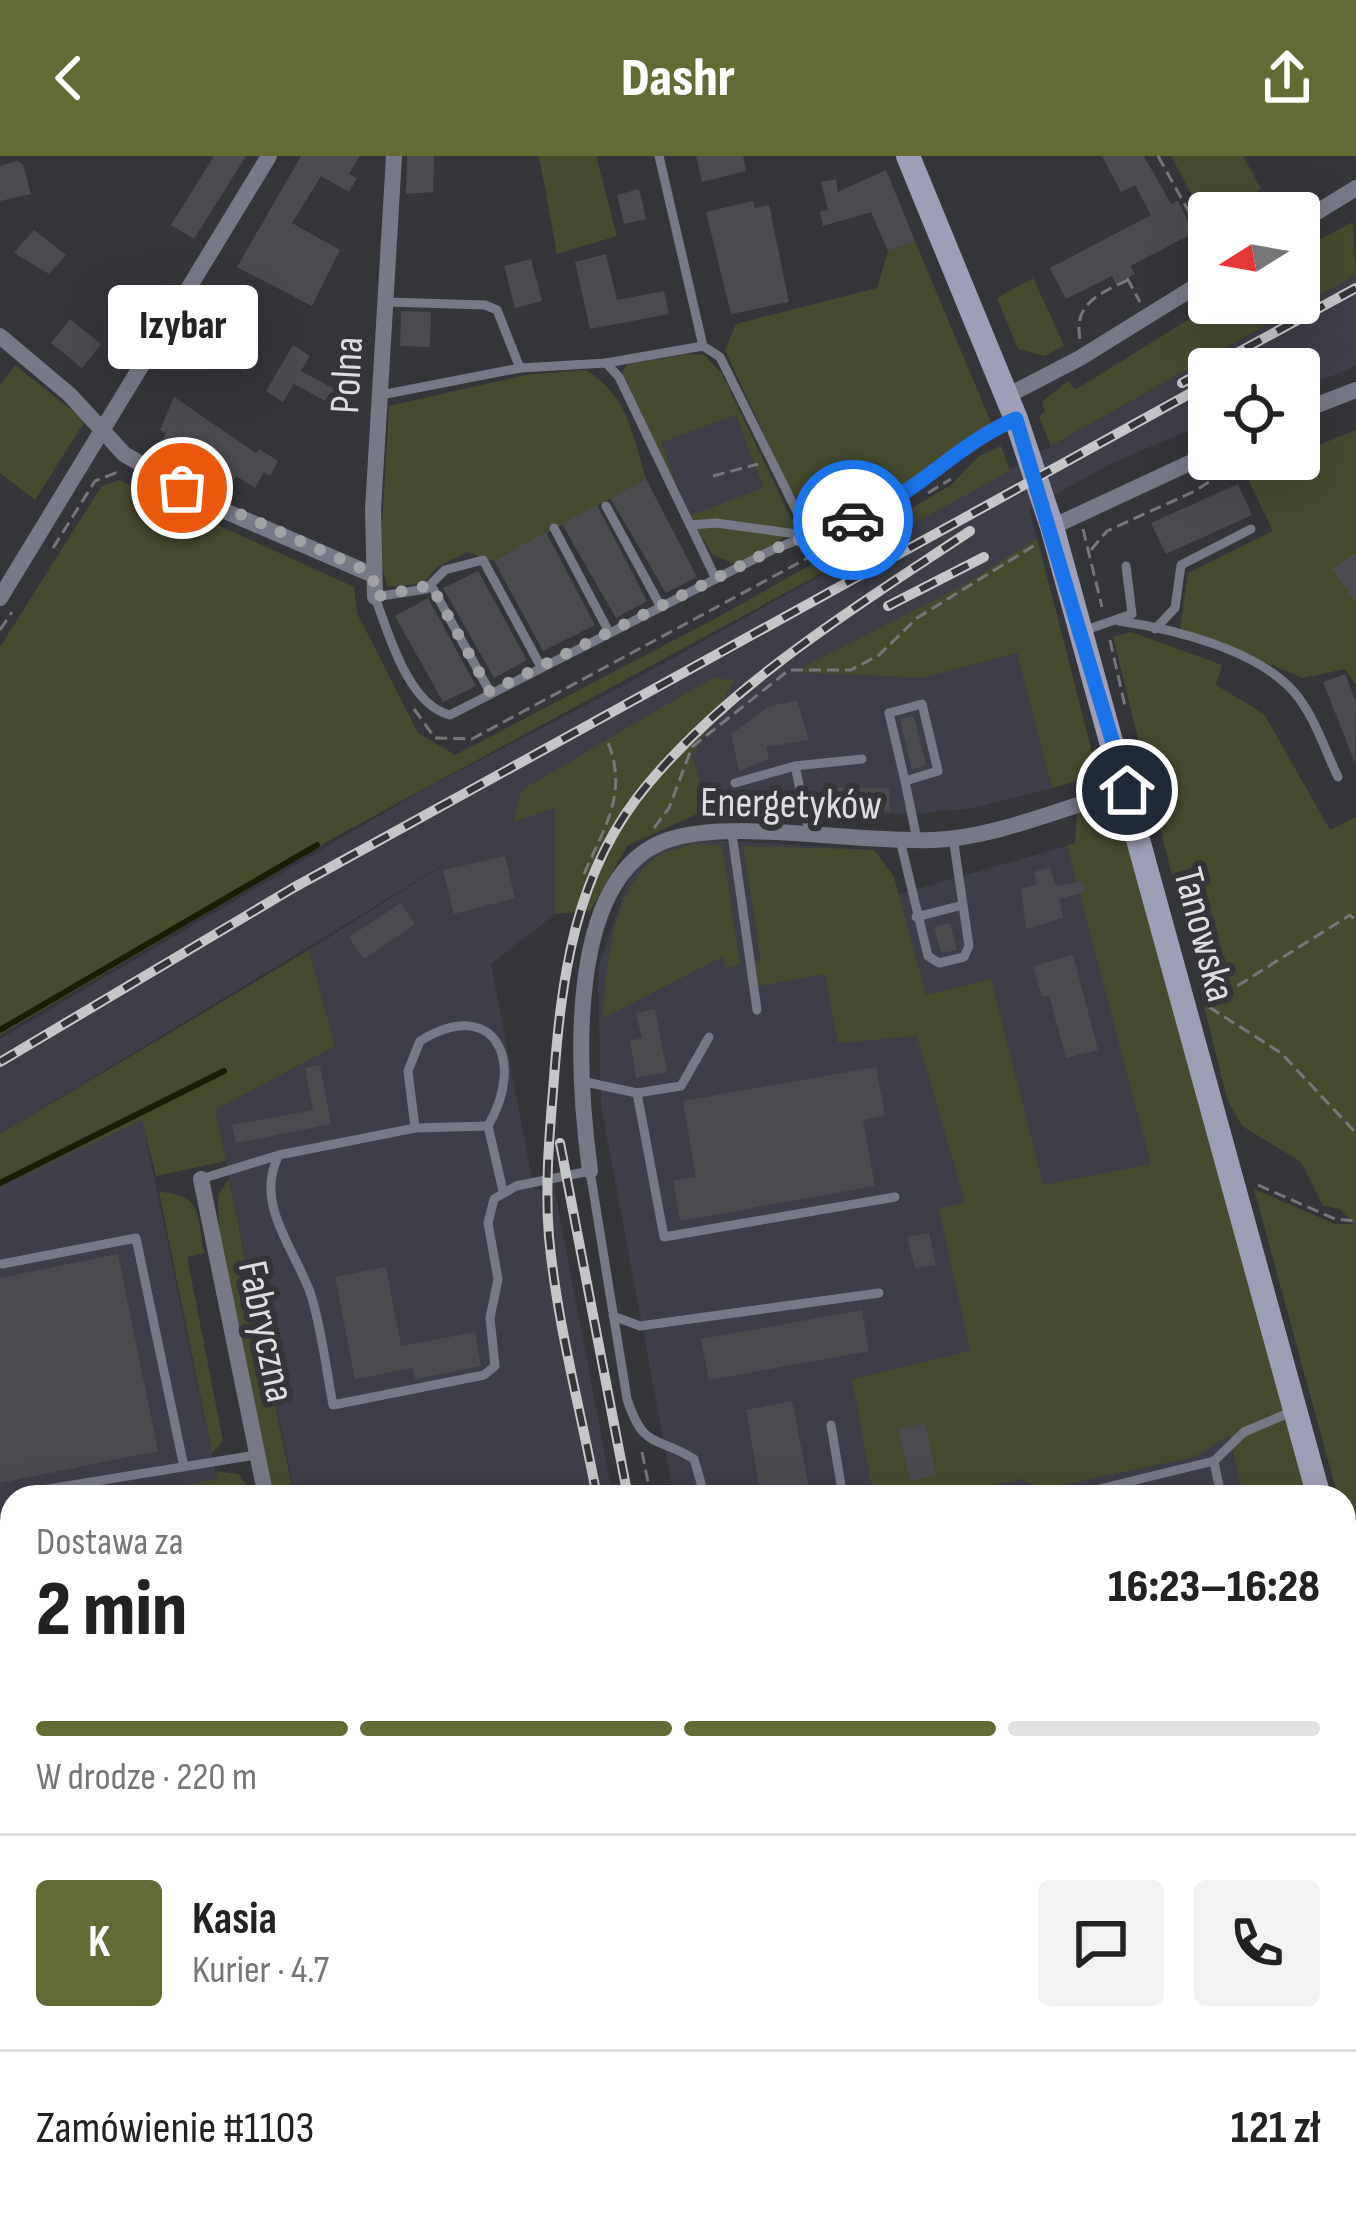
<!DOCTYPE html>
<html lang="pl">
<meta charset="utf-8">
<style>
body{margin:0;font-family:"Sofia Sans Condensed",sans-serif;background:#f2f2f2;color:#222;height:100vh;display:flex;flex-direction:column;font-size:45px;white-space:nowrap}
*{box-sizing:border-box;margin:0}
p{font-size:39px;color:#767676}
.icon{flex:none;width:66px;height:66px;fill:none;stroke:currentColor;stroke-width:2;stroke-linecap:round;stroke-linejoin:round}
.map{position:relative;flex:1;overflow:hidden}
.sheet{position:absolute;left:0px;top:1329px;width:1356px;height:747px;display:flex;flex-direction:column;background:#fff;border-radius:36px 36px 0 0;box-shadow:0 12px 48px #0002}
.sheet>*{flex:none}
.needle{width:78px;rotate:259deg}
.controls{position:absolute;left:1188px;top:36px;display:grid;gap:24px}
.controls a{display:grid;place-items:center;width:132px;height:132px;border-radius:12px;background:#fff;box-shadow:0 12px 48px #0002;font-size:60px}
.pin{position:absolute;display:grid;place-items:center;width:102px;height:102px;color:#fff;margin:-51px;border:6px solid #fff;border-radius:50%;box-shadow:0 3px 12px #0007}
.courier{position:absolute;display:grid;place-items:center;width:120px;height:120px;margin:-60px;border:9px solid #1a73e8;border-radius:50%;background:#fff;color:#222;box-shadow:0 3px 15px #0007}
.bubble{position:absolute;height:84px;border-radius:12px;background:#fff;box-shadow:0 12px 48px #0002;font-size:39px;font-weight:800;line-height:84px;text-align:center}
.head em{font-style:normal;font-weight:800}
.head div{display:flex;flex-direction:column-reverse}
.head{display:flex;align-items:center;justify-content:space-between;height:204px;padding:0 36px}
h1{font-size:78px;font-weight:800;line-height:90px}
.bar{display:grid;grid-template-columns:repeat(4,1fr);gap:18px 12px;align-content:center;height:144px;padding:0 36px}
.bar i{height:15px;border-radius:9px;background:#e0e0e0}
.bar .selected{background:#636a35}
.bar p{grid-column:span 4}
.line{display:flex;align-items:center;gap:30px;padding:0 36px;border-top:3px solid #e0e0e0}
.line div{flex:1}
.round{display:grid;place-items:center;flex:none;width:126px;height:126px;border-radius:12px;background:#f2f2f2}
header{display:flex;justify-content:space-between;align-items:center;height:156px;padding:0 36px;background:#636a35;color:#fff;font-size:54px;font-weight:800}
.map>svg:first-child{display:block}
.built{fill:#3d3e48}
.green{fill:#464b30}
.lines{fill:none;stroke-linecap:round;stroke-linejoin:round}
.stream{stroke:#1a1e01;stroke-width:6}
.building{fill:#4b4c50}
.path{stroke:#76777b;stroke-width:3;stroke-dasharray:12 6;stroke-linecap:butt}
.lane{stroke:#787987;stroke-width:9}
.street{stroke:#787987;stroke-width:16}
.secondary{stroke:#9d9fb6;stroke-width:24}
.rail-casing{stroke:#c5c6c8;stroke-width:10}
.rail{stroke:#343539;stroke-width:6;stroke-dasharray:18;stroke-linecap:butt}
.done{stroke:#a1a2a5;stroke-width:12;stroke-dasharray:0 21.6}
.route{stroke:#1a73e8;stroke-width:15}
.labels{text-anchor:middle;stroke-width:12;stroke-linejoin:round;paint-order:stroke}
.street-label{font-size:42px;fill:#dcdddf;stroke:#343539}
</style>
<header><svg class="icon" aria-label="back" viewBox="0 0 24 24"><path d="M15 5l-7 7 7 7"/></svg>Dashr<svg class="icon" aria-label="share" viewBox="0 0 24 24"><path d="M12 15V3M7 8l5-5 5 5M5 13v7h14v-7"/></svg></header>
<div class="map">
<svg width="1356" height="2075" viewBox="0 0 1356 2075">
<rect width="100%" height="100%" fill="#343539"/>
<!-- built -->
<g class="built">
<polygon points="1356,119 1356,211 1299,232 1299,213 1209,213 1209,266 1112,307 1029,353 1037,382 967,427 797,516 923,522 1017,497 1052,632 973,652 914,658 708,653 691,601 555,651 555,758 491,808 534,1033 555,1036 613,1341 295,1341 215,954 335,890 309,794 464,696 0,978 0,883 428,631 627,528"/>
<polygon points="736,258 763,333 688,360 660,285"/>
<polygon points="696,683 874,694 896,739 1067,690 1244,1341 674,1341 601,949 598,813 630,718 664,691"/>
<polygon points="142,963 217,1323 116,1341 12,1341 12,1357 0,1359 0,1030"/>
<polygon points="12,1371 12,2064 364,2064 367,2075 0,2075 0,1374"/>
<polygon points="1344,1869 1356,1937 1356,2075 957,2075 970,2072 969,2064 1344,2064"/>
<polygon points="459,2064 755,2064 758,2075 461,2075"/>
</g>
<!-- green -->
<g class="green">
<polygon points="539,0 596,0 617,80 557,98"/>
<polygon points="1171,0 1243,0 1261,33 1205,63"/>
<polygon points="1353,66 1356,119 1051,290 1039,261 1045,255 1042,246 1068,225 1075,234 1215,147 1299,147 1299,94"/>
<path d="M915,85l77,184c-53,31 -110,104 -177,95l-26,-32 -64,-138 11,-26 141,-36 11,-37z"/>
<polygon points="1033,122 1064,189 1045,200 1018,193 997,142"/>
<polygon points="689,198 704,199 722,218 794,368 789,379 735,408 713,399 688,360 763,332 736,259 661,286 683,347 622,216 628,208"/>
<polygon points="15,209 85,265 35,344 0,317 0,230"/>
<path d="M585,214c41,22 48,65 61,109l-115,63 49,91 -21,8 -50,-89 -15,9 -27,-9 -30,15 -13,16 -36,4 -8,-26 9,-155 137,-31z"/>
<polygon points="1356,274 1356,529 1345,513 1303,522 1180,472 1188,417 1273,375 1246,319 1299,303 1299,297"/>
<polygon points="1001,290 1010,315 337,680 0,879 0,491 101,331 119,324 354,431 357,457 418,577 455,599 720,460 950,330 979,300"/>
<polygon points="1037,382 1098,619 1052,632 1017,497 923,522 794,516 967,427"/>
<polygon points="1131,476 1222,509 1216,529 1264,558 1330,674 1356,661 1356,1404 1344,1341 1338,1341 1254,1033 1335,1068 1353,1068 1340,1053 1323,1050 1301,1006 1242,970 1227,943 1113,481"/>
<polygon points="712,522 734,524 692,600 708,653 627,690 590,755 555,758 555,652 513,666 522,634"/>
<polygon points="1100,651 1123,661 1308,1341 1244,1341 1228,1279 1195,1301 1043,1333 1021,1323 942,1341 880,1341 872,1331 852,1223 970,1195 939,1053 965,1046 917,880 838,887 825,818 758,830 755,806 761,804 743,690 874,694 894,721 926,839 991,823 1043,1029 1151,1008 1067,690 1075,687 1077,657"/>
<path d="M694,688l28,1 18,120 -14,3 -4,-11 -119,61c3,-48 9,-131 54,-161 10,-7 26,-9 37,-13z"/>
<polygon points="309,794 335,890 215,954 226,1005 156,1020 142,964 0,1030 0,978"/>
<polygon points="229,1023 294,1341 274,1341 219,1081 218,1039"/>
<path d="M159,1036c44,2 38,24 45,61l-17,4 36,184 -11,12z"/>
<polygon points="216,1315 239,1318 254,1341 221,1341 219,1335 116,1341 217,1323"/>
<polygon points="1344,1483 1356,1538 1356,1937 1344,1869"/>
<polygon points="755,2064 969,2064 970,2073 758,2075"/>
</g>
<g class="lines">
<!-- stream -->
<g class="stream">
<polyline points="0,874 317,689"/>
<polyline points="0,1027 224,915"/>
</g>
</g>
<!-- building -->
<g class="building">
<polygon points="214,0 246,0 194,83 171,69"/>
<polygon points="301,0 360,0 349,18 357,22 349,36 321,20 292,67 340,94 312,150 237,111"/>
<polygon points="407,0 434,0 433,36 406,38"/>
<polygon points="696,0 743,0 746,15 702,26"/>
<polygon points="1102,0 1144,0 1171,48 1178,45 1194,77 1130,110 1135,118 1116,128 1112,120 1066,143 1050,112 1151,59 1135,29 1121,36"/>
<polygon points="17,5 23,8 31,38 0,45 0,10"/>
<polygon points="886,14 915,85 888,95 871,56 823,70 820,56 828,54 821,26 836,23 838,36"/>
<polygon points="639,33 646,63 624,68 617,39"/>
<polygon points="753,45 755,52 769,49 789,146 731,158 706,56"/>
<polygon points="34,74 66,99 49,118 14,97"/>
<polygon points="606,98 617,144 664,135 669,158 590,173 575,106"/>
<polygon points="531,103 542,145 515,152 504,110"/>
<polygon points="401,155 431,156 430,191 400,190"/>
<polygon points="70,163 101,188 82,212 51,187"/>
<polygon points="293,189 310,200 301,215 351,242 344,255 294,228 283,246 266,235"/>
<polygon points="174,241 256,297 259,293 278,305 270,320 264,316 255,332 236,320 231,329 173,298 161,286 166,277 160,274"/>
<polygon points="646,323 697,421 666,437 610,342"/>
<polygon points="1238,328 1252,359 1166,398 1151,367"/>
<polygon points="597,349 647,445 616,462 562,368"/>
<polygon points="546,376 595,469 543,495 494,405"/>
<polygon points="1356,397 1356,447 1332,413"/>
<polygon points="478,415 527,504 494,522 443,432"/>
<polygon points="428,442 476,530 443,546 395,460"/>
<polygon points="1345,518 1356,546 1355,607 1323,526"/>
<polygon points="797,544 809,584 766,591 769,603 739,615 731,578 768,551"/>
<polygon points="914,560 926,609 912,614 900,563"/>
<polygon points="834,632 889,632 889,655 834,656"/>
<polygon points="505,700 515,742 454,758 443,714"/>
<polygon points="1050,712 1056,730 1083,725 1086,736 1059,743 1063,762 1026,773 1021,733 1037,728 1034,716"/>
<polygon points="401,747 415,768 364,803 349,781"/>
<polygon points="950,767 957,794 941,797 934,771"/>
<polygon points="1073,799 1098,894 1066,902 1049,839 1042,841 1033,810"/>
<polygon points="655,853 667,916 636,922 630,885 642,882 636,857"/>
<polygon points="320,909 331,968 236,987 232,969 313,954 305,912"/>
<polygon points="876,911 885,959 863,964 875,1030 680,1065 673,1025 696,1021 683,945"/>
<polygon points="929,1077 936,1109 915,1113 907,1081"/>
<polygon points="118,1098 158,1295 0,1327 0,1122"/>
<polygon points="386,1111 401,1190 475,1176 481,1210 415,1223 413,1212 355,1223 335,1121"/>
<polygon points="862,1154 869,1195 709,1224 701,1183"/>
<polygon points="792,1245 811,1341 761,1341 746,1254"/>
<polygon points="925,1267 936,1319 910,1325 898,1273"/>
</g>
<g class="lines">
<!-- path -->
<g class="path">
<polyline points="1158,0 1209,92"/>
<polyline points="1127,122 1140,146"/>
<path d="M1080,183c-7,-35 20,-46 48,-59"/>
<polyline points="713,320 758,308"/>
<polyline points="928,337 951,323"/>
<polyline points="1083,373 1102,451"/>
<polyline points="53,392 95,325 118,316"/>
<polyline points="1091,394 1107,375 1195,335 1244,303"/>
<polyline points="0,474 12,456"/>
<polyline points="1110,484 1125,550"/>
<polyline points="414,553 435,582 472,583 841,384"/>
<polyline points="654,672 669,652 692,591 789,514 851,514 879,499 917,462 1035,389"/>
<path d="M584,718c21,-48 45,-82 23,-134"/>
<polyline points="1207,849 1350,759 1356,765"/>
<polyline points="1209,851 1281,897 1356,977"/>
<polyline points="1258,1029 1335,1063 1356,1065"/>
<polyline points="642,1296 651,1341"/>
<polyline points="1344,1382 1352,1413"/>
<polyline points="1344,1562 1351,1561"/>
<polyline points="388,2075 392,2072"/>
</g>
<!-- lane -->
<g class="lane">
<polyline points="659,0 703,190"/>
<polyline points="387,146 485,149 497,154 520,212"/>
<polyline points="606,207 619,221 716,423"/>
<polyline points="381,239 520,212 606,207 703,190 720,201 809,380"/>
<polyline points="606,350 661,451"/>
<polyline points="690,369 716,367 804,379"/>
<polyline points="554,372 609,476"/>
<polyline points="431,429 490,536"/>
<path d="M1119,465c54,8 137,28 175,71 20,23 31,58 44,85"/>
<polyline points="1155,473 1175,452 1181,409 1251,373"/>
<polyline points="1083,475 1132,458 1126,410"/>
<path d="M540,509l-57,-105 -38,10 -19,19 -51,8c13,35 33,108 75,118l324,-166 96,-36 141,-92"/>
<polyline points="795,610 809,676"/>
<polyline points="905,625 889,557 922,548 938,615 905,625 917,684"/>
<polyline points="735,627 795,610 862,603"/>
<polyline points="732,678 757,854"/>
<polyline points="900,684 928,800 939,807 964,801 969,790 953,681"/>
<polyline points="916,761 959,750"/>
<polyline points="581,925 637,937 664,1081 895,1041"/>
<polyline points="637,937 681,930 709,881"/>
<path d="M488,970l-73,2 -136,27c-26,49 17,95 32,140 11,35 15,74 22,110l151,-30 11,-9 -5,-48 8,-39 -10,-56 6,-24 22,-13 74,-15 37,228c17,52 29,36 67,60l11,38"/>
<path d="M415,972l-7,-57 12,-30c73,-45 107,18 68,85l15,65"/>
<polyline points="201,1023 279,999"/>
<polyline points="2,1108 136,1082 184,1311"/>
<polyline points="613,1160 640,1170 879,1137"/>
<polyline points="831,1269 843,1341"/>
<polyline points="30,1336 256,1299"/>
<polyline points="1066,1341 1214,1305"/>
<polyline points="1221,1341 1214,1305 1244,1276 1291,1256"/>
<polyline points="0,1446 12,1444"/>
<polyline points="0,1591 12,1585"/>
<polyline points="1344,1633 1356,1630"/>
<polyline points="1344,1769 1356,1767"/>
<polyline points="0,1807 12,1808"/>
<polyline points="0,1875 12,1928"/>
<polyline points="6,1887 12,1857"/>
<polyline points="1344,1938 1356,1936"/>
<polyline points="39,2064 41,2075"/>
<polyline points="298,2064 300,2075"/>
<polyline points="1164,2075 1162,2069 1189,2064"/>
<polyline points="1305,2075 1356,2067"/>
</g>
<!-- street -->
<g class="street">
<polyline points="1299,67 1356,32"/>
<polyline points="0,180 70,239 124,298 211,349 373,419"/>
<polyline points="1007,240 1080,202 1209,122"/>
<polyline points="1299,256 1356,234"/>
<polyline points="1052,371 1209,298"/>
<polyline points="375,441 373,354 394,0"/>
<polyline points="0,442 269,0"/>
<path d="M590,1015c-12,-90 -30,-307 88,-334 68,-16 180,6 255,3 66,-3 130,-33 194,-50"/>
<polyline points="201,1023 266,1341"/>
<polyline points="423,2064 426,2075"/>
</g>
<!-- secondary -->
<g class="secondary">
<polyline points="908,0 1016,263 1052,371 1319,1341"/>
<polyline points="1344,1435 1356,1482"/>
</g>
<!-- rail casing -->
<g class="rail-casing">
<g id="rail">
<polyline points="1182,227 1356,132"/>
<polyline points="888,450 984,401"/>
<polyline points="0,906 293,732 1209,227"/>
<polyline points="560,987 628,1341"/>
<path d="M597,1341c-16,-86 -40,-173 -48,-260 -4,-49 0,-97 4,-146 8,-111 20,-218 95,-307 86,-103 211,-179 322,-253"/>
</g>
</g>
<!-- rail -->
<use href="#rail" class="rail"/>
</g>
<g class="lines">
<!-- done -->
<polyline class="done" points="182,332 363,413 373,419 375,441 431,429 490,536 774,393 853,364"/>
<!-- route -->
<path class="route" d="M853,364c61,-23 103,-76 163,-101l111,371"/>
</g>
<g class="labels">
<!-- street labels -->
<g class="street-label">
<text transform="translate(345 219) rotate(-87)" y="15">Polna</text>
<text transform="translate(791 646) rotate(1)" y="15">Energetyków</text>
<text transform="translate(1206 778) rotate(75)" y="15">Tanowska</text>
<text transform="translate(268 1175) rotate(78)" y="15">Fabryczna</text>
</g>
</g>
</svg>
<div class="controls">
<a><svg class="needle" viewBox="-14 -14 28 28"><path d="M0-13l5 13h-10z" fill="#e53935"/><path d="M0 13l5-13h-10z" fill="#767676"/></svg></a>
<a><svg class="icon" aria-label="locate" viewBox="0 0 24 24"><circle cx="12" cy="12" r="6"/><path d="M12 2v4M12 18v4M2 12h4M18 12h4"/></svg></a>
</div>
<div class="pin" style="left:182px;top:332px;background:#ea580c"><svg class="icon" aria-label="bag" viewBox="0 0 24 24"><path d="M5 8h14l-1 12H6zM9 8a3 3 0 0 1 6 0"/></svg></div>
<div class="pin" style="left:1127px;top:634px;background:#1f2937"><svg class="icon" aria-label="home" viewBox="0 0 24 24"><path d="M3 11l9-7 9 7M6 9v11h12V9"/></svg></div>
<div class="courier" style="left:853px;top:364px"><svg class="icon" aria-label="car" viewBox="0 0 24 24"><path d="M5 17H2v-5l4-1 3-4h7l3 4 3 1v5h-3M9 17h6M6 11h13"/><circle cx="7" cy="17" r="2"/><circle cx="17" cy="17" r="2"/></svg></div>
<div class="bubble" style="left:108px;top:129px;width:150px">Izybar</div>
<section class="sheet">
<div class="head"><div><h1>2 min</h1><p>Dostawa za</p></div><em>16:23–16:28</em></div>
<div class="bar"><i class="selected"></i><i class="selected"></i><i class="selected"></i><i></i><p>W drodze · 220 m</p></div>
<div class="line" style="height:216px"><b class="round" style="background:#636a35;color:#fff">K</b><div><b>Kasia</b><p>Kurier · 4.7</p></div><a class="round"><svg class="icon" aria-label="chat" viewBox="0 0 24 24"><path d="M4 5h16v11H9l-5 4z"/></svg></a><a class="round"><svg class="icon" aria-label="phone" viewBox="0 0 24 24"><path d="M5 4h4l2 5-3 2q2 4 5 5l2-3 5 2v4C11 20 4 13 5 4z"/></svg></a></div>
<div class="line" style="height:156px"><div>Zamówienie #1103</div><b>121 zł</b></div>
</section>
</div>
